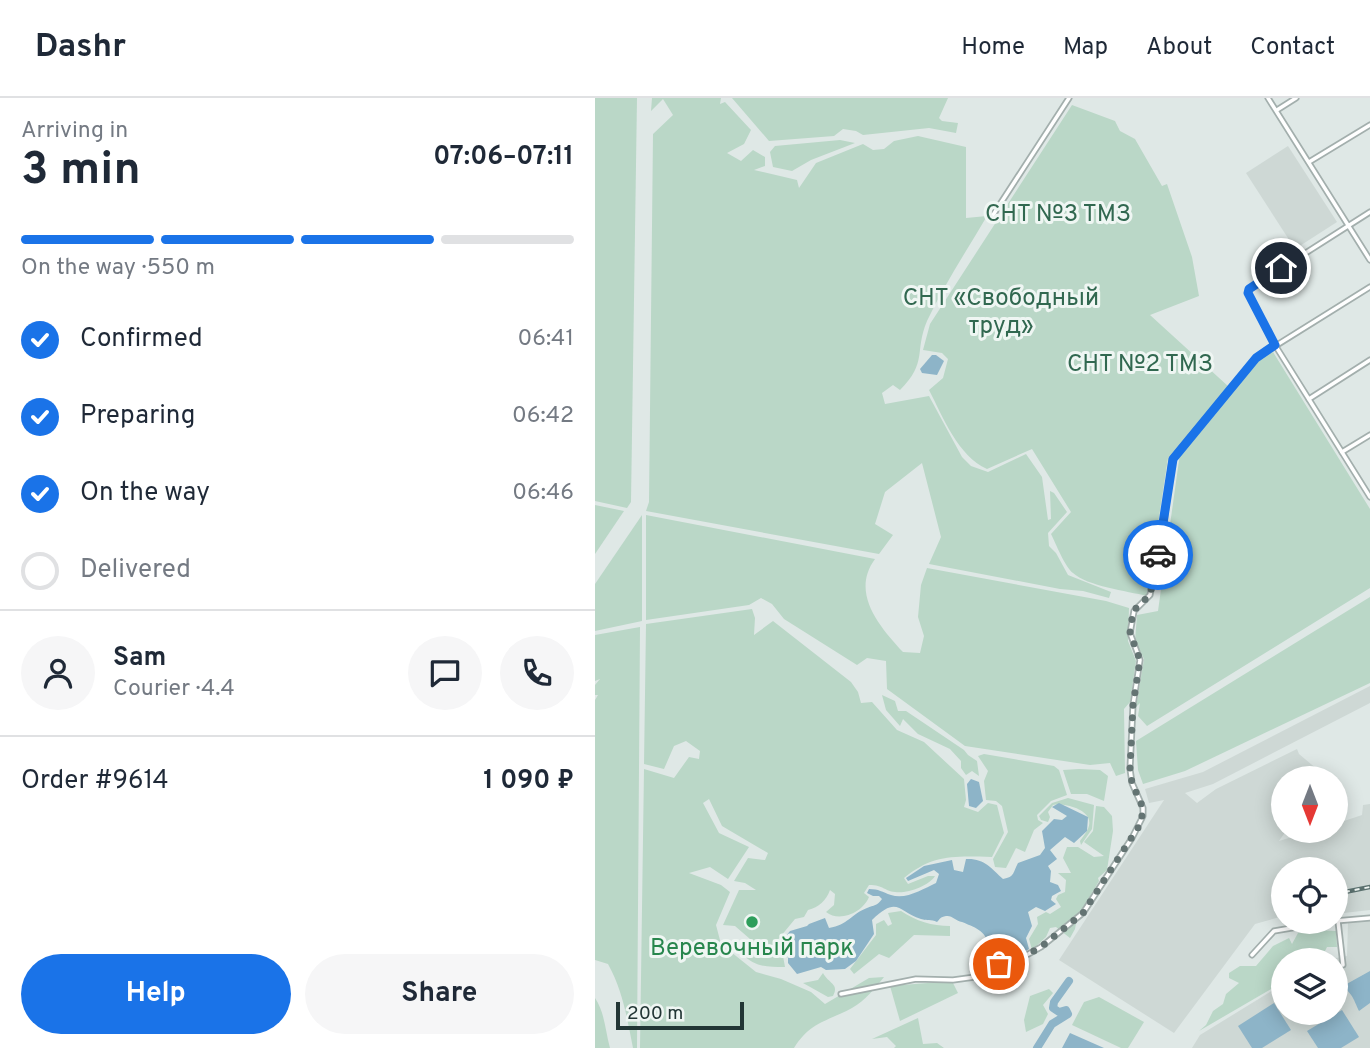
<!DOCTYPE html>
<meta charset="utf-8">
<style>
body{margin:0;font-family:Overpass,sans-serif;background:#f6f6f7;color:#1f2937;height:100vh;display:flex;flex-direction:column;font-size:26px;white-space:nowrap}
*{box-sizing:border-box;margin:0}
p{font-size:23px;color:#747a83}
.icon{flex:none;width:38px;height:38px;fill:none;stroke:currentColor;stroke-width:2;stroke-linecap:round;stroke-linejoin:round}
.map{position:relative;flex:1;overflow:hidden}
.panel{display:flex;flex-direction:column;background:#fff;width:595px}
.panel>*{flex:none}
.needle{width:46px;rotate:180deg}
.controls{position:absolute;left:676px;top:668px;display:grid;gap:14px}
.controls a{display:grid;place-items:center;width:77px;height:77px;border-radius:50%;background:#fff;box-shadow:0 4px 18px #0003;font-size:35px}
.scale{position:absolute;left:21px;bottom:18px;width:128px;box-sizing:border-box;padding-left:7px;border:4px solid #223635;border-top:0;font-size:19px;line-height:24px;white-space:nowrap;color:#223635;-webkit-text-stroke:5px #eff6f3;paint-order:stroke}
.pin{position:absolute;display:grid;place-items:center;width:60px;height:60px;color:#fff;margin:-30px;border:4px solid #fff;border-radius:50%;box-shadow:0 2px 7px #0007}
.courier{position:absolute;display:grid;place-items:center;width:70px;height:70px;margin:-35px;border:5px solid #1a73e8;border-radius:50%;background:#fff;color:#222;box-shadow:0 2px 9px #0007}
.headline em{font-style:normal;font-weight:700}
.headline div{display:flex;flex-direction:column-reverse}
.headline{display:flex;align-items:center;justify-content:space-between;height:119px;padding:0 21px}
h1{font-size:46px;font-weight:700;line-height:52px}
.bar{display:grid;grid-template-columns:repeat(4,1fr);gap:10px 7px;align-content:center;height:84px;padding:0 21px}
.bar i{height:9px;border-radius:5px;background:#e0e1e3}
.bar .on{background:#1a73e8}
.bar p{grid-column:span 4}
.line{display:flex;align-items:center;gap:18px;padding:0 21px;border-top:2px solid #e0e1e3}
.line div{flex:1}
.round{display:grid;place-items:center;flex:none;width:74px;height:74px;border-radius:37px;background:#f6f6f7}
ol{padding:0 21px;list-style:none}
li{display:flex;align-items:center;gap:21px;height:77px}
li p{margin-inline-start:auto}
li .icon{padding:7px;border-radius:50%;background:#1a73e8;color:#fff;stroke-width:4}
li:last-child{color:#747a83}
li i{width:38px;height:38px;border:4px solid #e0e1e3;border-radius:50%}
.button{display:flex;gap:14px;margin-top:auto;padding:14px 21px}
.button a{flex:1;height:80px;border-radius:42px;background:#1a73e8;color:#fff;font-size:28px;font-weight:700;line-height:80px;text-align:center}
.button a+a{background:#f6f6f7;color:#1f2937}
header{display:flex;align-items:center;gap:42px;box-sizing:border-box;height:98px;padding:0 35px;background:#fff;border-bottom:2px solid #e0e1e3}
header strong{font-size:33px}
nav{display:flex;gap:38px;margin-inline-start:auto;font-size:24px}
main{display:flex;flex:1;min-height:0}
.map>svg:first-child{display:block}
.built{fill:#ced8d5}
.green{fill:#bad7c7}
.water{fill:#8db4c8}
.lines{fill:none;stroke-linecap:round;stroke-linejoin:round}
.river{stroke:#8db4c8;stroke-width:8}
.street-casing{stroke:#a3afad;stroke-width:7}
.street{stroke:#fff;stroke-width:3.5}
.rail-casing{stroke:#5c7270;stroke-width:4.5}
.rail{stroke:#eff6f3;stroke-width:2;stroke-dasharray:5;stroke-linecap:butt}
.done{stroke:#647473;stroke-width:7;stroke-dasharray:0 12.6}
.route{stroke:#1a73e8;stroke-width:9}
.leisure-dot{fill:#2e9e5b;stroke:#eff6f3;stroke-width:2.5}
.labels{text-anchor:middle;stroke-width:6;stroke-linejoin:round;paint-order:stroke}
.park-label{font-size:24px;fill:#316850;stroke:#eff6f3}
.leisure-label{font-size:24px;fill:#27864d;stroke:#eff6f3}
</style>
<header>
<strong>Dashr</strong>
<nav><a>Home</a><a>Map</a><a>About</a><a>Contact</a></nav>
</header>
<main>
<section class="panel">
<div class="headline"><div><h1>3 min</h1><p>Arriving in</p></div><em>07:06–07:11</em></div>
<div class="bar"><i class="on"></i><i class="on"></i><i class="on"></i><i></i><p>On the way · 550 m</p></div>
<ol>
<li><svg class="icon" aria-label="check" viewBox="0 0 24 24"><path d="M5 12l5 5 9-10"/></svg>Confirmed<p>06:41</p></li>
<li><svg class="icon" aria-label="check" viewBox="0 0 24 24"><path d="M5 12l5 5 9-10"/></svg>Preparing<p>06:42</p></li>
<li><svg class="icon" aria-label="check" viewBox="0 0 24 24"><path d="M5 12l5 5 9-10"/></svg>On the way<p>06:46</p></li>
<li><i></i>Delivered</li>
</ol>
<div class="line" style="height:126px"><a class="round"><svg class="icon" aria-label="person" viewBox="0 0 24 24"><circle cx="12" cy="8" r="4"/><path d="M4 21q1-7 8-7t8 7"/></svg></a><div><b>Sam</b><p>Courier · 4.4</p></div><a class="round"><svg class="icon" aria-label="chat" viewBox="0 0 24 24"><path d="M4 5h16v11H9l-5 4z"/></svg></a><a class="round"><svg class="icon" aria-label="phone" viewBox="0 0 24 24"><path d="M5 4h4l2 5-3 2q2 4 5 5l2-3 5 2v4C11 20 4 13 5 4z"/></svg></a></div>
<div class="line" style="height:91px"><div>Order #9614</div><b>1 090 ₽</b></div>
<div class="button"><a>Help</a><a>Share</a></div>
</section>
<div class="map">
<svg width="775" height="950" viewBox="0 0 775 950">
<rect width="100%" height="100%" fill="#dfe8e6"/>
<!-- built -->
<g class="built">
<polygon points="693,48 742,124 700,151 651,75"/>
<polygon points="775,588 775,605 618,686 590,695 602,705 621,691 702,651 704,656 729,677 726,681 688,681 688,733 691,733 684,743 717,733 740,733 740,726 767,717 768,707 775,706 775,812 740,816 740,772 688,772 688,818 660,826 579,935 464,862 569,702 554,705 550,691 608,674"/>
<polygon points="775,822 775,950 597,950 605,937 688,886 688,915 740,915 740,863 725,863 752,858 753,824"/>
</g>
<!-- green -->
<g class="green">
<polygon points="0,0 42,0 36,404 32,410 0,403"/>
<path d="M57,0h69l-1,6 5,-2 26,28 -7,14 -17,9 14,8 12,-11 12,7v9l-11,4 43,10 2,8 17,-25 47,-19 10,6 11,-1 10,-8 24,-5 48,11v71l21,-2c-20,34 -43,69 -60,105 -13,31 1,41 -27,69l-7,-5 -11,8 3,11 44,-8 33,61 9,9 17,6 38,-18 16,23 6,43 3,-1 -1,-28 4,2 13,19 -19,21 1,13 7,7 12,22 43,17 -2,6 -26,-7 -23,-2 -131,-25 12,-27 -19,-74 -37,29 -10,32 18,11 -14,19 -233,-43 3,-9 4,-368 20,-19 -10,-16 -12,12z"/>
<polygon points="137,0 353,0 344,20 347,23 363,25 361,35 334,30 268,37 261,33 248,31 239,38 174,43"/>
<path d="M477,7l43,16 5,10 15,8 27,47 5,-2 25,73 7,39 -49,19 79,72 -61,71 -21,138c-20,-5 -60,-10 -74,-23 -8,-6 -17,-29 -22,-39l20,-22 -39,-63 -45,20c-29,-13 -44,-52 -58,-79l14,-12 5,-19 -6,-6 -19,-3 7,-26z"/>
<polygon points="245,42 260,45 216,62 197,73 178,69 175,54 180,48"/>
<polygon points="678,254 775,411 775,490 552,628 543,618 545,605 541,609 549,561 540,543 542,517 563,513 585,355 662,263"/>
<polygon points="0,407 29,413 0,456"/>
<polygon points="47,417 47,523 0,533 0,486"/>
<path d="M51,417l229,44c-25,34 5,68 28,93l17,1 4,-17 -6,-19 3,-32 6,-17 179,33 23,7 -1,33 8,20 -6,41 -6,7 1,64 -9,3 -6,-13 -20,2 -125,-19 -78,-57 -1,-28 -19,-3 -10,7 -73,-46 -12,-15 -11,-6 -12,7 -103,15z"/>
<polygon points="775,499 775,585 590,673 548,686 543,672 541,643"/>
<path d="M157,511l3,9 -1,17 19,-14 78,61 7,10 3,11 11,-1 25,28 27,12 40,37 2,21 -2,7 14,5 10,-9 9,2 7,28 -12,24c-37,-1 -59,-3 -88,21l4,6 20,-8h7c-6,10 -28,18 -40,16 -11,-1 -11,-7 -26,-7l-5,8 5,4c-6,15 -29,26 -43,15l8,-7 1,-11 -5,-4c-4,11 -11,17 -22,20l-4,7 -9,2 -19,23 7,14 2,11c-20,0 -30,0 -44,-14l7,-7 2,1v-8l-15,-13 -12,-1 16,-35h17l-11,-7 -11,-2 14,-23 17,2 3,-7 -46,-27 -13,-27 -6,4 16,30 30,14 -21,32 -18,-12 -21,6 32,12 9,7 -14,33 5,19 35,28 25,7 30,13 14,12 44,-26 15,-1c-9,11 -19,24 -32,31 -24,13 -42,14 -58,40h-154l4,-279 30,9 15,-21 10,2 1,-8 -14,-10 -12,5 -10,23 -20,-5 2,-140z"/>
<path d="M45,529l-3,421h-4c-6,-30 -10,-57 -25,-84l-13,-4v-260l3,-5h-3v-10l5,-6 -5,2v-46z"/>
<polygon points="287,597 300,603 303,613 311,613 369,652 373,657 382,663 384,678 377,673 371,677 366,670 366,663 355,651 323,636 308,621 305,628 291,612"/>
<polygon points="389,656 459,668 464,672 472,697 456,703 442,717 443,722 448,725 439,732 430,754 421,750 411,770 400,769 398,761 413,734 407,708 401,703 391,702 389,683 393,673 383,658"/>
<polygon points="484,671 505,672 513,678 509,703 492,696 476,696 468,672"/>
<path d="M473,700l26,7 -2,24 -11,16 -1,-4c4,-6 11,-13 9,-21 -3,-12 -26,-17 -36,-15l-5,7 2,5 -2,5 -7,-2 -2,-4 13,-13z"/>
<polygon points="501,708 509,709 517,718 518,733 512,772 503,780 504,783 482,820 480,831 475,840 461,829 455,830 451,839 437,852 434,841 443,826 442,819 451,814 455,816 466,809 461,801 463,797 470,794 471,782 463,775 476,775 468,760 472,749 483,749 499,759 509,758 489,744 498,733"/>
<path d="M306,813c15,10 31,15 49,15v10l-36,-1 -25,23 -10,-4 -25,20 -4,-5 26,-34v-11l8,-4 4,6 4,-2 -4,-11z"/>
<polygon points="719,832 741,833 742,849 732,849 727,859 722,863 688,863 688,884 604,933 611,927 618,913 628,906 631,896 644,885 634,880 634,875 645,868 661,868 678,848 694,840 697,846 703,835"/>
<path d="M228,875c5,10 17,11 10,23l-5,1 -25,-14 15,-3z"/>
<polygon points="357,883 363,895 305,923 295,888"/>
<polygon points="454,891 458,895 448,907 453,916 448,926 431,934 429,922 435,898"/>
<polygon points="504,899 549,924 533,950 526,950 477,927 489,904"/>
<path d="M0,900c10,15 10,32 15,50h-15z"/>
<polygon points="323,920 328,946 342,945 349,950 299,950 301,948 292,939 277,941"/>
</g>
<!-- water -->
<g class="water">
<polygon points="337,257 341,257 349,263 342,277 327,275 325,271"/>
<polygon points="376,681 384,684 388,703 381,710 374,708 372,686"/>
<path d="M464,705l29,14 -1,14 -13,12 -9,-6 -15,13 7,9 -9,7 3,5 -1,11 8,3 3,6 -9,5 -1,4 5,4 -11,7 -9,-4 -8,5 4,14 -6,12 3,11 -17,10 -7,-7 -13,2 -5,-6c3,-16 -13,-21 -25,-26 -6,-1 -10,-7 -16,-6 -6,1 -6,3 -9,6 -6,-3 -10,-1 -16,-3 -23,-7 -23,-24 -49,1l2,14 -18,27 -11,8 -19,1 -5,-3 -24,7 -9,-11v-5l-7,-16 9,-11 17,-5 2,-2 16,-6 4,10c19,-3 22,-14 38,-20 7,-3 10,-2 15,-9l-3,-3h-6l-6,-3 2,-4c10,0 13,3 22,6 15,5 32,-6 45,-12l3,-9 -5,-4 -26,11 -2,-3 18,-12 28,-6 2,10 9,2 3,-13c18,-1 25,9 37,20 12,-2 10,-7 15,-16l22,-8 5,-7 -3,-17 12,-12 8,1 5,-4 -15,-9z"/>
<path d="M775,873v32l-11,8c-6,-13 -5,-14 -16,-25z"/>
<polygon points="679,905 696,932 667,950 657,950 643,928"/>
<polygon points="747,912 764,939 746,950 723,950 712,933"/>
<polygon points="475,935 509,950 467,950"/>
</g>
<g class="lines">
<!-- river -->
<polyline class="river" points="442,950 457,926 473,916 471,912 464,914 458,910 459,904 474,883"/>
<!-- street casing -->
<g class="street-casing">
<g id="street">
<polyline points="673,0 775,162"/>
<polyline points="682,12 701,0"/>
<polyline points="714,64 775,27"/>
<polyline points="775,114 654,191 653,195 680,247 775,399"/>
<polyline points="398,117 474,0"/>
<polyline points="714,301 775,262"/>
<polyline points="747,354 775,337"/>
<polyline points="740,823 775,820"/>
<polyline points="743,823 748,867"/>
<polyline points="657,857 679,833 732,824"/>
<polyline points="246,896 321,881 358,882 380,879 396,868 419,864 446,849 488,815 537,740 548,718 548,710 537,685 535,671 538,607 545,562 535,535 539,513 555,497 568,433 577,361 661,260 775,189"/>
</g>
</g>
<!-- street -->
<use href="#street" class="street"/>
<!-- rail casing -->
<g class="rail-casing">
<g id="rail">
<polyline points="740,796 775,789"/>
<polyline points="684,806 688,805"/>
</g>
</g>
<!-- rail -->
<use href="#rail" class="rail"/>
</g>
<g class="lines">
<!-- done -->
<polyline class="done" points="404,866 419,864 446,849 488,815 546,725 548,710 537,685 535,671 538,607 545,562 535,535 538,513 555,497 563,457"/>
<!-- route -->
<polyline class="route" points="563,457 578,361 661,260 680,247 653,195 654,191 686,170"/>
</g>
<!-- markers -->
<circle class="leisure-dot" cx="157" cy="824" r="7"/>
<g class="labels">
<!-- park labels -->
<g class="park-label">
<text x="463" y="123">СНТ №3 ТМЗ</text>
<text x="406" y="207">СНТ «Свободный<tspan x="406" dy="28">труд»</tspan></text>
<text x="545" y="273">СНТ №2 ТМЗ</text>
</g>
<!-- leisure labels -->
<g class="leisure-label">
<text x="157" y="857">Веревочный парк</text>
</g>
</g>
</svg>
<div class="controls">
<a><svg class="needle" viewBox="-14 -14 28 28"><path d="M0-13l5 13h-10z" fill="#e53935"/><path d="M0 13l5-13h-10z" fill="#747a83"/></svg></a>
<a><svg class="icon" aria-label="locate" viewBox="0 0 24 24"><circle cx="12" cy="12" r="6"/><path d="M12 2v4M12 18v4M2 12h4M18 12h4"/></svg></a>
<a><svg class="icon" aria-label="layers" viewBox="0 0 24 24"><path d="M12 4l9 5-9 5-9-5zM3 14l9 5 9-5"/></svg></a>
</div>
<div class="scale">200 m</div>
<div class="pin" style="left:404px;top:866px;background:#ea580c"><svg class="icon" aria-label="bag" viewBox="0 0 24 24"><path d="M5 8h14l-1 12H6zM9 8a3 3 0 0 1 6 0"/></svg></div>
<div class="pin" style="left:686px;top:170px;background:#1f2937"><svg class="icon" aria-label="home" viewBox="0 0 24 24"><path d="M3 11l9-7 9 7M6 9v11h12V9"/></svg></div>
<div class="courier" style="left:563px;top:457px"><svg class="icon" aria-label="car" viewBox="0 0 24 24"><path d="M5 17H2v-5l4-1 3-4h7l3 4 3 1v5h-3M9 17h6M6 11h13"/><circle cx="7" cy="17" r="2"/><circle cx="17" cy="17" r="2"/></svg></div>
</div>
</main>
